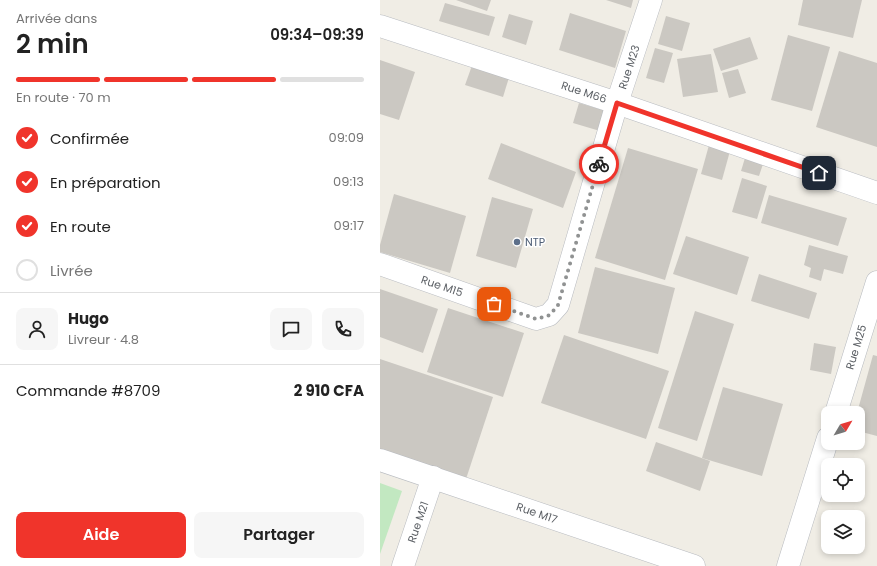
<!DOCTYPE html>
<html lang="fr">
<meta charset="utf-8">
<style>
body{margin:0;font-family:Poppins,sans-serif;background:#f6f6f6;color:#222;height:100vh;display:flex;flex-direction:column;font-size:15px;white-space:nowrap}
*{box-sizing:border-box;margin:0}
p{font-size:13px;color:#767676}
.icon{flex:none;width:22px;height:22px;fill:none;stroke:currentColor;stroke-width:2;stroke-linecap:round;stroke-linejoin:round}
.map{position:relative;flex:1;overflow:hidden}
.panel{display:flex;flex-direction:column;background:#fff;width:380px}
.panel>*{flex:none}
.needle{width:26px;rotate:52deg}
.controls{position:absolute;left:441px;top:406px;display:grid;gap:8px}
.controls a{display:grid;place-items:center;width:44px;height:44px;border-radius:8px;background:#fff;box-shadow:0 2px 6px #0003;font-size:20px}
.pin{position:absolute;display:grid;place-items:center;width:34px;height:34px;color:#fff;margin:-17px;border-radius:8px;box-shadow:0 2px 6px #0006}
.courier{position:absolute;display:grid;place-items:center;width:40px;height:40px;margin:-20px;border:3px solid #f0342b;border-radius:50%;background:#fff;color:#222;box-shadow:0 1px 5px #0007}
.headline em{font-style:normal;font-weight:600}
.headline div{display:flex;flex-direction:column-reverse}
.headline{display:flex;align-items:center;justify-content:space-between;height:68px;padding:0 16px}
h1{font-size:26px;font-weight:600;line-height:30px}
.bar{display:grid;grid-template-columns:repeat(4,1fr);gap:6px 4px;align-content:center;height:48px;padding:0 16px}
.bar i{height:5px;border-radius:3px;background:#e0e0e0}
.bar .selected{background:#f0342b}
.bar p{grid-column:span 4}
.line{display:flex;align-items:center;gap:10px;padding:0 16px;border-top:1px solid #e0e0e0}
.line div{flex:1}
.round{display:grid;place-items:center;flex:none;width:42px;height:42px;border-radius:8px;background:#f6f6f6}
ol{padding:0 16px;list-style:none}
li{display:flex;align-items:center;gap:12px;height:44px}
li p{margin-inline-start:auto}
li .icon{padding:4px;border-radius:50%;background:#f0342b;color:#fff;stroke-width:4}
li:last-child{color:#767676}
li i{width:22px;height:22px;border:2px solid #e0e0e0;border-radius:50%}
.cta{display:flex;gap:8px;margin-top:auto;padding:8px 16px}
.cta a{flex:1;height:46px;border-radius:8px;background:#f0342b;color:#fff;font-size:16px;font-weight:600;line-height:46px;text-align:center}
.cta a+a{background:#f6f6f6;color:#222}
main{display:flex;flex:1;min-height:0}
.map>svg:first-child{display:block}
.grass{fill:#c2e8c1}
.building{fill:#cbc8c2}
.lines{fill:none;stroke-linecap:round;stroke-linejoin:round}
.street-casing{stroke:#b8bbc0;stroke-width:23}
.street{stroke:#fff;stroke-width:22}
.done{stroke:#909292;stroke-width:4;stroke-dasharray:0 7.2}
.route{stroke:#f0342b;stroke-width:5}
.service-dot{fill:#5c6f8a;stroke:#fff;stroke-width:1.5}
.labels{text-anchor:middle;stroke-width:3;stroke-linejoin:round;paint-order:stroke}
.street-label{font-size:11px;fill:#5d6166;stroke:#fff}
.service-label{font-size:11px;fill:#4e5e75;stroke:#fff;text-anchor:start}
</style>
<main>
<section class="panel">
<div class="headline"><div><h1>2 min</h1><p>Arrivée dans</p></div><em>09:34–09:39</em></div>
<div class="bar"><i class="selected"></i><i class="selected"></i><i class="selected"></i><i></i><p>En route · 70 m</p></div>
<ol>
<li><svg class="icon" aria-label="check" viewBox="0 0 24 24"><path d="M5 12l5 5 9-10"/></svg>Confirmée<p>09:09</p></li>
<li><svg class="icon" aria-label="check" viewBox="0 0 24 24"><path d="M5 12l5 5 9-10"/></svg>En préparation<p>09:13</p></li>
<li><svg class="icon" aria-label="check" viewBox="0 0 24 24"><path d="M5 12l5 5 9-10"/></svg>En route<p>09:17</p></li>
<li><i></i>Livrée</li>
</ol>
<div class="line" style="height:72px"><a class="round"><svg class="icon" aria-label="person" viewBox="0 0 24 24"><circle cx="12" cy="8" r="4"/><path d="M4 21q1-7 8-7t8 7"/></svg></a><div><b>Hugo</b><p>Livreur · 4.8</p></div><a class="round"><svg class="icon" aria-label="chat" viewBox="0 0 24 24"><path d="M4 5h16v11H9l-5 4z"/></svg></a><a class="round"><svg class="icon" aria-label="phone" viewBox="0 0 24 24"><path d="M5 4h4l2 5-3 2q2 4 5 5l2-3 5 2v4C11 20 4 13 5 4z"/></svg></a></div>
<div class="line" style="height:52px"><div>Commande #8709</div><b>2 910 CFA</b></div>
<div class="cta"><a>Aide</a><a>Partager</a></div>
</section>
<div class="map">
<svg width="497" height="566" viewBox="0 0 497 566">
<rect width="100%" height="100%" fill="#f0ede5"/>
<!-- grass -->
<polygon class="grass" points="0,483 22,491 0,554"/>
<!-- building -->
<g class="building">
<polygon points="76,0 111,0 107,11"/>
<polygon points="226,0 253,0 251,8"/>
<polygon points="423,0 482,0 473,38 418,25"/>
<polygon points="65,3 115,17 109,36 59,21"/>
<polygon points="190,13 246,31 235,68 179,50"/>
<polygon points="129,14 153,21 146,45 122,37"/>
<polygon points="286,16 310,23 302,51 278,44"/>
<polygon points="408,35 450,47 432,111 391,100"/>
<polygon points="370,37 378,59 341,71 333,49"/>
<polygon points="275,48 293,53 284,83 266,78"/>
<polygon points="459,51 497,63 497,147 436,127"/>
<polygon points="331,54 338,92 303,97 297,59"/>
<polygon points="0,60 35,72 19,120 0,114"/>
<polygon points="94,60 131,71 123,97 85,85"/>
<polygon points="358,69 366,93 349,98 342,73"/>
<polygon points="199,103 226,111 220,131 193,123"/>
<polygon points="121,143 196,172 183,208 108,179"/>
<polygon points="329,145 350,151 342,180 321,174"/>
<polygon points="248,148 318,169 285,280 215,258"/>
<polygon points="365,158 383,164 379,176 361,171"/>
<polygon points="362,178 387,186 377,219 352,212"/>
<polygon points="14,194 86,216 70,273 0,252 0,245"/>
<polygon points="389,195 467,218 458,246 381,223"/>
<polygon points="112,197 153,209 136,268 96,256"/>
<polygon points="306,236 369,257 357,295 293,274"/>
<polygon points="429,245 468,256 463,274 444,269 441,281 429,277 431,268 424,265"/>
<polygon points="215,267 295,288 278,354 198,333"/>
<polygon points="379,274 437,293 429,319 371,301"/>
<polygon points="0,289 58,309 43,353 0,337"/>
<polygon points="68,308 144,333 123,397 47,372"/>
<polygon points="315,311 354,324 317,441 278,428"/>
<polygon points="184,335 289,371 266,439 161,403"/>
<polygon points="434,343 456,347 451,374 430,370"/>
<polygon points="493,355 497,356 497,436 478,431 478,413 477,413"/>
<polygon points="0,359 113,397 86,479 0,449"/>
<polygon points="343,387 403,404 382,476 322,458"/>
<polygon points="276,442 330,461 320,491 266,471"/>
</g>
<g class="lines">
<!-- street casing -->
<g class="street-casing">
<g id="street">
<polyline points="0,26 237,103 497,193"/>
<polyline points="0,264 156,319 169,315 178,305 237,103 271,0"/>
<polyline points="456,413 497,282"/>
<polyline points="0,460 314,566"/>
<polyline points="23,566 53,477"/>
<polyline points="408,566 448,438"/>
</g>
</g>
<!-- street -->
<use href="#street" class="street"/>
</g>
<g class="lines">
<!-- done -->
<polyline class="done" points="114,304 156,319 170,315 178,305 219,164"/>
<!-- route -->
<polyline class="route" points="219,164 237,103 439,173"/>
</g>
<!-- markers -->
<circle class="service-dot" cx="137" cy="242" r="4"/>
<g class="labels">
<!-- street labels -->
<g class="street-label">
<text transform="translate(249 67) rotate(-72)" y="4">Rue M23</text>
<text transform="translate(204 92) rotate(18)" y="4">Rue M66</text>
<text transform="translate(62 286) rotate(19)" y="4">Rue M15</text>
<text transform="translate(476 347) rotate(-73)" y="4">Rue M25</text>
<text transform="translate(157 513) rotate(19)" y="4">Rue M17</text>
<text transform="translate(38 522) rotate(-71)" y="4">Rue M21</text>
</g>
<!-- service labels -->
<g class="service-label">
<text x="145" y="246">NTP</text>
</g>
</g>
</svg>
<div class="controls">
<a><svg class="needle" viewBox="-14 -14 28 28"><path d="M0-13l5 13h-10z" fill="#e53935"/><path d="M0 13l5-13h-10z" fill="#767676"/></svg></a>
<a><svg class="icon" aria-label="locate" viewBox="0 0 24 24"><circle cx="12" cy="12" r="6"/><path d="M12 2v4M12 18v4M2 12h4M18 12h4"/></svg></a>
<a><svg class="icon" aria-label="layers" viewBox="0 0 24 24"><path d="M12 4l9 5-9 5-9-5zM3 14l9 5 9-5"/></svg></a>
</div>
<div class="pin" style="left:114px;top:304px;background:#ea580c"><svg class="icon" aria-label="bag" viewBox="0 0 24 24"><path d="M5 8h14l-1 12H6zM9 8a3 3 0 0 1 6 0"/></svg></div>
<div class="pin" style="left:439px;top:173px;background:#1f2937"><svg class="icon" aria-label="home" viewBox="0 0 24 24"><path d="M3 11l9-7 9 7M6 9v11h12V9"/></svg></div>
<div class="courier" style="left:219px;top:164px"><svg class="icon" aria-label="bike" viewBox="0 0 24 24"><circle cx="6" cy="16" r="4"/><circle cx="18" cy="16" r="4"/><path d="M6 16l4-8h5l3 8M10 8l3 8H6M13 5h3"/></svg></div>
</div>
</main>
